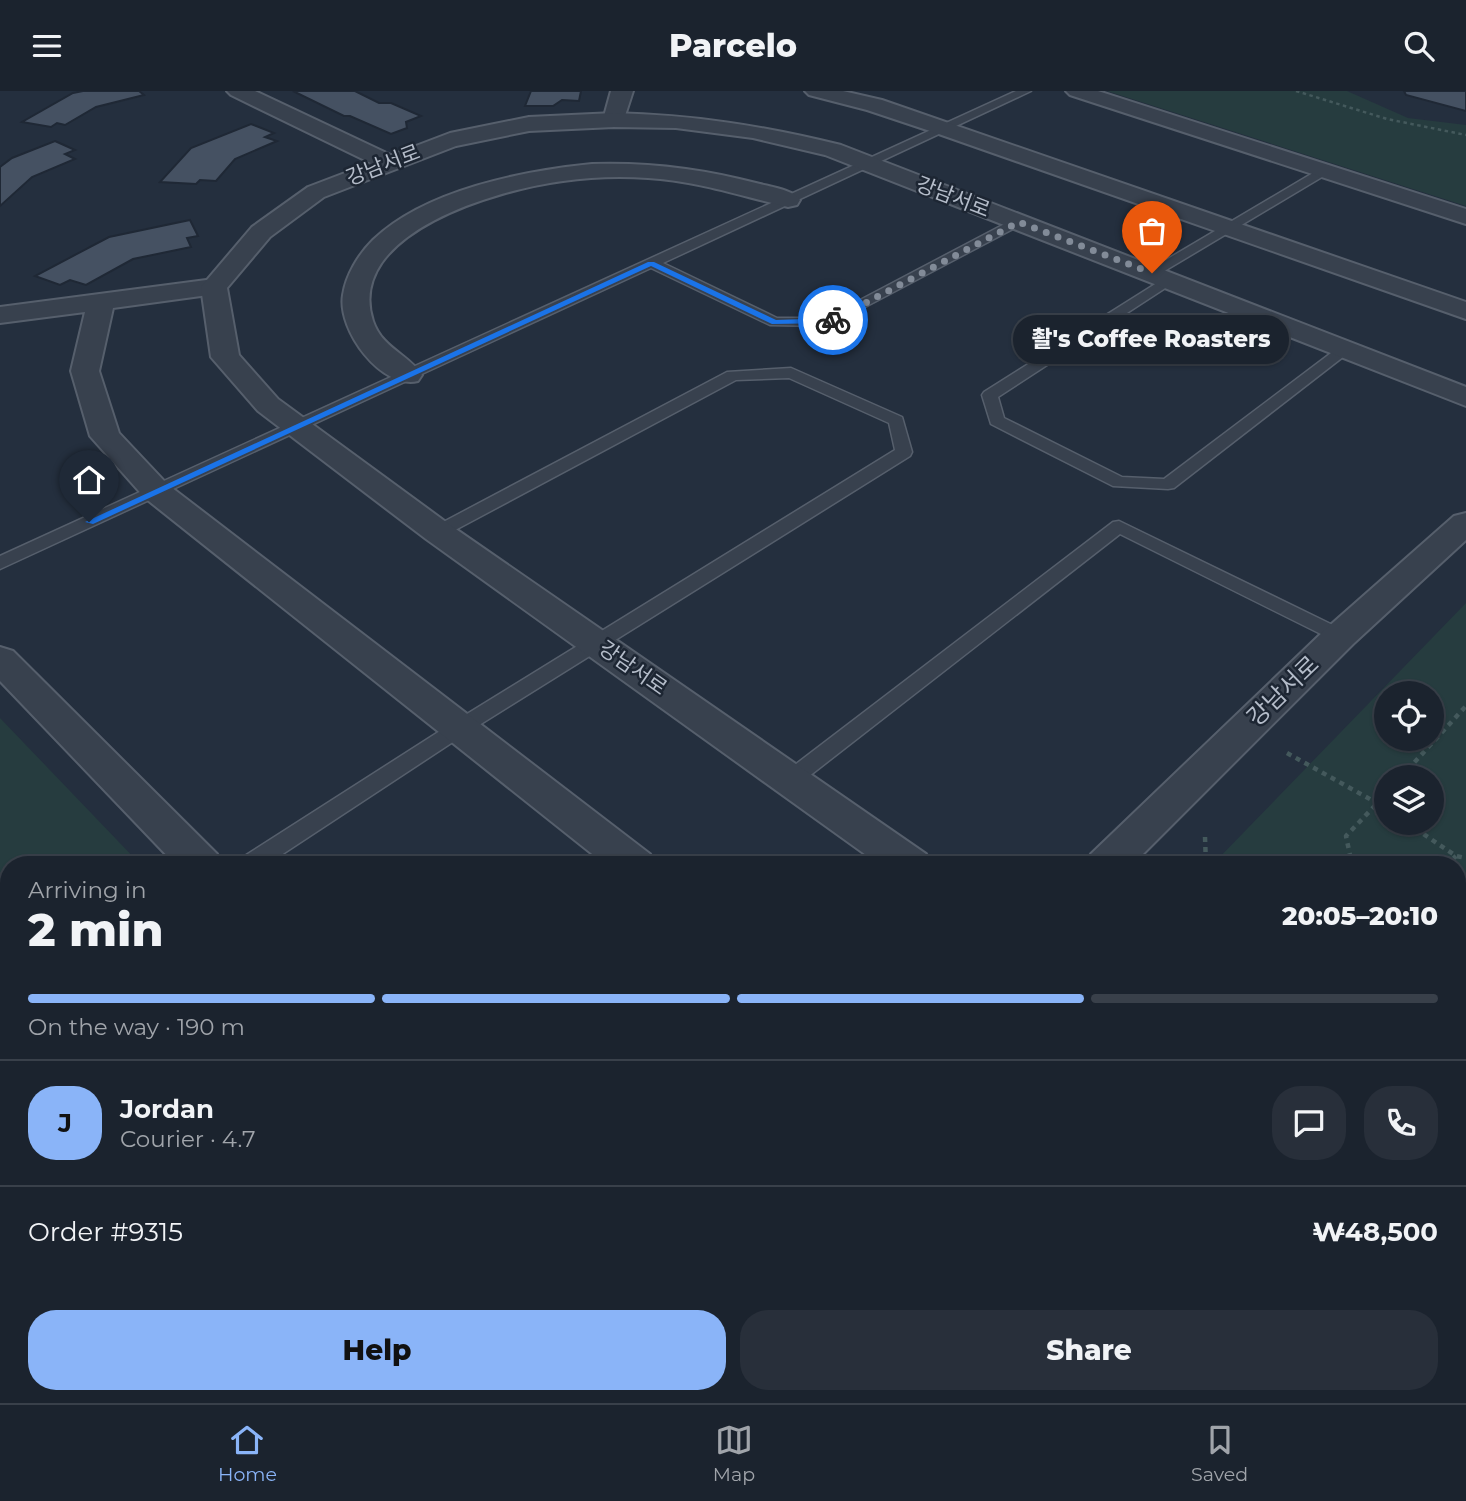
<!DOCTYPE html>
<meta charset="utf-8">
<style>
body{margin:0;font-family:Montserrat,"Noto Sans KR",sans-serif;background:#282f3a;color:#f1f3f6;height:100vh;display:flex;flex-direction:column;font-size:26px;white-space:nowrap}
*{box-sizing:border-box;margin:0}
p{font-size:23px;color:#a0a4aa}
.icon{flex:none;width:38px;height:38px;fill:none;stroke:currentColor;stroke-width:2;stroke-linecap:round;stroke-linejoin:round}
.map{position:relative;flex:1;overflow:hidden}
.details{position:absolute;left:0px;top:765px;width:1466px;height:548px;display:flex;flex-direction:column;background:#1b232e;border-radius:28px 28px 0 0;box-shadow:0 2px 5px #0004,0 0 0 2px #39404a}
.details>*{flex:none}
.fabs{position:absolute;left:1374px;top:590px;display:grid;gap:14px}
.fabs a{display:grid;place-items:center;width:70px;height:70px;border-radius:50%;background:#1b232e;box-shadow:0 2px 5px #0004,0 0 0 2px #39404a;font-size:35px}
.pin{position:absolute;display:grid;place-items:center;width:60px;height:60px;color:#fff;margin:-72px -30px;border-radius:50% 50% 50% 0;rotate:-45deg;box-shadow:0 0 7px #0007}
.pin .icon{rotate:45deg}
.courier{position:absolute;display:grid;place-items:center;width:70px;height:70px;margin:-35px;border:5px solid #1a73e8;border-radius:50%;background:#fff;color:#222;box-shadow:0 2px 9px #0007}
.bubble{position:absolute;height:49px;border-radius:24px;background:#1b232e;box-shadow:0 2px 5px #0004,0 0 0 2px #39404a;font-size:23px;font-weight:800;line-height:49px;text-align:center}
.headline em{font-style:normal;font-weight:800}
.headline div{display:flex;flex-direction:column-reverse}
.headline{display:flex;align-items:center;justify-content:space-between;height:119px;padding:0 28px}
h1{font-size:46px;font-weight:800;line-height:52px}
.bar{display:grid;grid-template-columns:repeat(4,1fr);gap:10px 7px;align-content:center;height:84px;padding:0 28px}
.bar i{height:9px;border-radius:5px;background:#39404a}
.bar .current{background:#8ab4f8}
.bar p{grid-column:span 4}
.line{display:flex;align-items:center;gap:18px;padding:0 28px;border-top:2px solid #39404a}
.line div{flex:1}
.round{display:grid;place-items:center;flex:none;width:74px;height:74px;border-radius:28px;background:#282f3a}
.cta{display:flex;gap:14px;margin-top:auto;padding:14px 28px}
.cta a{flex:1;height:80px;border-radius:28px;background:#8ab4f8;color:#111;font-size:28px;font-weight:800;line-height:80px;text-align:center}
.cta a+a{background:#282f3a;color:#f1f3f6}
header{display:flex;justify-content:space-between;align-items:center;height:91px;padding:0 28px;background:#1b232e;font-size:32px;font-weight:800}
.menu{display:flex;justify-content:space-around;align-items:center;height:98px;border-top:2px solid #39404a;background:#1b232e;font-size:19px;color:#a0a4aa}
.menu a{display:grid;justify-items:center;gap:4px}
.menu .current{color:#8ab4f8}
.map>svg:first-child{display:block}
.green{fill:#263c3f;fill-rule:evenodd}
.building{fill:#455162;stroke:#1f2835;stroke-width:2}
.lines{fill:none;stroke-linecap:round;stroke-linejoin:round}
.service-casing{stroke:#565f6c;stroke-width:3}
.minor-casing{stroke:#565f6c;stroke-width:4}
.tertiary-casing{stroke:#565f6c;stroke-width:4}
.path-far2{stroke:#44595c;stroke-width:2.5;stroke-dasharray:3.5 3.5;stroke-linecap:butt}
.path-far1{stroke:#44595c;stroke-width:4.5;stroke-dasharray:5 5;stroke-linecap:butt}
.path{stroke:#44595c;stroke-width:5;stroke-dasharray:7 7;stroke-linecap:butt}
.service{fill:#38414e;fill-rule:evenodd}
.minor{fill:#38414e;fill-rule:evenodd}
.tertiary{fill:#38414e;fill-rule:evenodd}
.route{fill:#1a73e8}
.done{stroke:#828b98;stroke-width:7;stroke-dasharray:0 12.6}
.labels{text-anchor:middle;stroke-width:5;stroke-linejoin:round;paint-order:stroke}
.far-street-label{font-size:21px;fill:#b4bcc9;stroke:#1d2633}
.street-label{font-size:24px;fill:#b4bcc9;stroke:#1d2633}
</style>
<header><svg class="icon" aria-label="menu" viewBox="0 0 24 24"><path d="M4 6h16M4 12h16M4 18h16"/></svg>Parcelo<svg class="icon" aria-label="search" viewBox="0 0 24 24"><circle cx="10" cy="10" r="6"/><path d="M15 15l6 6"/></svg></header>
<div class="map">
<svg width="1466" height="1312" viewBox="0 0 1466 1312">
<rect width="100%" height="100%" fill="#242f3e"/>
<!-- green -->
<g class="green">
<polygon points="1107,0 1347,0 1408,27 1466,34 1466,115"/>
<path d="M1466,512v800h-1466v-685l140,146 -131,1v530h1449v-530l-245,-1zM1432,602v46h-46v-46zM1432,686v46h-46v-46z"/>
</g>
<!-- building -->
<g class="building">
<polygon points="83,0 139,0 144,4 96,16 65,34 57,32 51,36 22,31 73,2"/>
<polygon points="293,0 355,0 379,12 391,12 421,25 406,31 407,37 391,43 350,25 344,25"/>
<polygon points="531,0 581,0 579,10 562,9 553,15 525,15"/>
<polygon points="1404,0 1466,0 1466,20 1406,4"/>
<polygon points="251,33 274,42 265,46 277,50 235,68 216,90 200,89 196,93 160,91 191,57"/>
<polygon points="55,50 75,59 65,63 75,68 32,86 0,115 0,76 12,67"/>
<polygon points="190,129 198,145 187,147 191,156 133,168 86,194 70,189 60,194 35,185 109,146"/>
</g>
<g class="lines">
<!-- service casing -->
<g class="service-casing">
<g id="service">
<polygon points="1016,0 1031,0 663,172 777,227 826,227 1014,128 1019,127 1026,131 829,235 770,234 651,177 0,478 0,465"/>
<polygon points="1323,76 1327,77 1327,83 1156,185 1146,185 1144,182"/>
<polygon points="1168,185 1175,189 1173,192 998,306 1004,327 1122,386 1164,388 1339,256 1349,256 1352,259 1174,397 1168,398 1113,395 991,333 982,304 984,301"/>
<polygon points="791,277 902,326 912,361 910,365 468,641 266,774 237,774 240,768 454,631 895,359 889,332 789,287 736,289 444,445 432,445 429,441 432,437 727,281"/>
<polygon points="1119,430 1347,541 1350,545 1347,549 1333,549 1120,443 799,693 791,696 783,693 780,688 783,683 1113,431"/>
</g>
</g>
<!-- minor casing -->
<g class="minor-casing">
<g id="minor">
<polygon points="227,0 255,0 395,66 399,71 395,76 379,76 231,4"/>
<polygon points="611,0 633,0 622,34 606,34 603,29"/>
<polygon points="805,0 843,0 882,9 1466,211 1466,228 936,42 867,19 809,4"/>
<polygon points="1066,0 1098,0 1466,118 1466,133 1070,4"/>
<path d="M592,73c57,-2 112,5 168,20 12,3 33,6 40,16l-3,5 -9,2c-47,-11 -91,-26 -140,-29 -28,-2 -57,-1 -85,3 -62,8 -219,51 -190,140 9,27 35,33 49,54l-4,6c-36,9 -81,-51 -75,-86 3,-20 15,-40 30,-55 52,-50 149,-69 219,-76z"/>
<polygon points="214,188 223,190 227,196 223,202 113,217 99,280 119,342 167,393 650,763 656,774 606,774 145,407 90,345 71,280 85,221 0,232 0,216"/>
<polygon points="0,556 13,560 217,763 223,774 176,774 0,590"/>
</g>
</g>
<!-- tertiary casing -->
<g class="tertiary-casing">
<g id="tertiary">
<path d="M614,22c80,2 150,13 227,32l625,242v19l-641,-251 -72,-17 -77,-10 -62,-1 -85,4 -73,15 -132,51 -54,40 -43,51 12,67 39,44 172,126 476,329 6,11h-52l-454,-326 -168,-128 -47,-54 -10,-70 51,-60 56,-40 142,-54 79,-16z"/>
<polygon points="1466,422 1466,449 1353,553 1132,774 1085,774 1091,763 1327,537 1454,425"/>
</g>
</g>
<!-- path-far2 -->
<polyline class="path-far2" points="1296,0 1387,28 1466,44"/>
<!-- path-far1 -->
<g class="path-far1">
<polyline points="1287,662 1386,717"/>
<polyline points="1401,686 1466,615"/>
<polyline points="1407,732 1456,765 1466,767"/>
<polyline points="1205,746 1206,774"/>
<polyline points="1357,774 1351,769 1346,745 1386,703"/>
<polyline points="1446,774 1456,765"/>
</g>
<!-- path -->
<g class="path">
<polyline points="0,876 9,886"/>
<polyline points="1458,1186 1466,1184"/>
</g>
<!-- service -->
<use href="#service" class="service"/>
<!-- minor -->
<use href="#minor" class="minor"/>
<!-- tertiary -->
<use href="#tertiary" class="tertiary"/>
</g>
<!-- route -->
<polygon class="route" points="648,171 654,171 776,229 833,227 837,229 833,232 772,233 651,175 93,433 85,431"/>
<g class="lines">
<!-- done -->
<polyline class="done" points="833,229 1019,131 1152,182"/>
</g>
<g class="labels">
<!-- far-street labels -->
<g class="far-street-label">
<text transform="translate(383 74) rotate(-21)" y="7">강남서로</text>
<text transform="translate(953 106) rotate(21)" y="7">강남서로</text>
<text transform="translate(633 577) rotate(35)" y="7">강남서로</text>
</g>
<!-- street labels -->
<g class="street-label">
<text transform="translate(1283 600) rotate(-44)" y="8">강남서로</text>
</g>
</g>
</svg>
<div class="fabs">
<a><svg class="icon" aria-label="locate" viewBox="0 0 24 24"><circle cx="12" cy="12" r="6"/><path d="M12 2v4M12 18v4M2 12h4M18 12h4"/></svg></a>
<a><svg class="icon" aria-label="layers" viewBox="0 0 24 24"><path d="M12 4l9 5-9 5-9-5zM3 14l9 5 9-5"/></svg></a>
</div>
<div class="pin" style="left:1152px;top:182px;background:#ea580c"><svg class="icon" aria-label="bag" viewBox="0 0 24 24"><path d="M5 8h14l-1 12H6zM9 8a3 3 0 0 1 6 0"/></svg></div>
<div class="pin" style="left:89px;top:431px;background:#1f2937"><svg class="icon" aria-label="home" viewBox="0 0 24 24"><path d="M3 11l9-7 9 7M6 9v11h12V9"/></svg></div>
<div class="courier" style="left:833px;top:229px"><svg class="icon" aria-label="bike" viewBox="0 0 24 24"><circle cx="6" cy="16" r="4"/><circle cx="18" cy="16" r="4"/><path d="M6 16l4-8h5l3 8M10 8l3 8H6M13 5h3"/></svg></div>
<div class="bubble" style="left:1013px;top:224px;width:276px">촬's Coffee Roasters</div>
<section class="details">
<div class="headline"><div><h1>2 min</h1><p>Arriving in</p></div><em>20:05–20:10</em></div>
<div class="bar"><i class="current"></i><i class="current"></i><i class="current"></i><i></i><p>On the way · 190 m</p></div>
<div class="line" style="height:126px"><b class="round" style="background:#8ab4f8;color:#111">J</b><div><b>Jordan</b><p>Courier · 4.7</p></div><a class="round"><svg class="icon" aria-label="chat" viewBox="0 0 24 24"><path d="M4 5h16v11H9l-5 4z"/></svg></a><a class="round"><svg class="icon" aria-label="phone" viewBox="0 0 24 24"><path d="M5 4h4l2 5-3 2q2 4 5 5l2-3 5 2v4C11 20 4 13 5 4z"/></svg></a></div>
<div class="line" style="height:91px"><div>Order #9315</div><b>₩48,500</b></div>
<div class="cta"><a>Help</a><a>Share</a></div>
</section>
</div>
<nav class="menu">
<a class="current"><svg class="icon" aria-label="home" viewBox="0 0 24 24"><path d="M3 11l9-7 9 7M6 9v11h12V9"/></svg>Home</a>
<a><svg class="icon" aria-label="map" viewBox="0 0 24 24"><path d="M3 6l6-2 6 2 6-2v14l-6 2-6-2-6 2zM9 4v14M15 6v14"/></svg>Map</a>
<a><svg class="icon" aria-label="saved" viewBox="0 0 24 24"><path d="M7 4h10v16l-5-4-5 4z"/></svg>Saved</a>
</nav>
